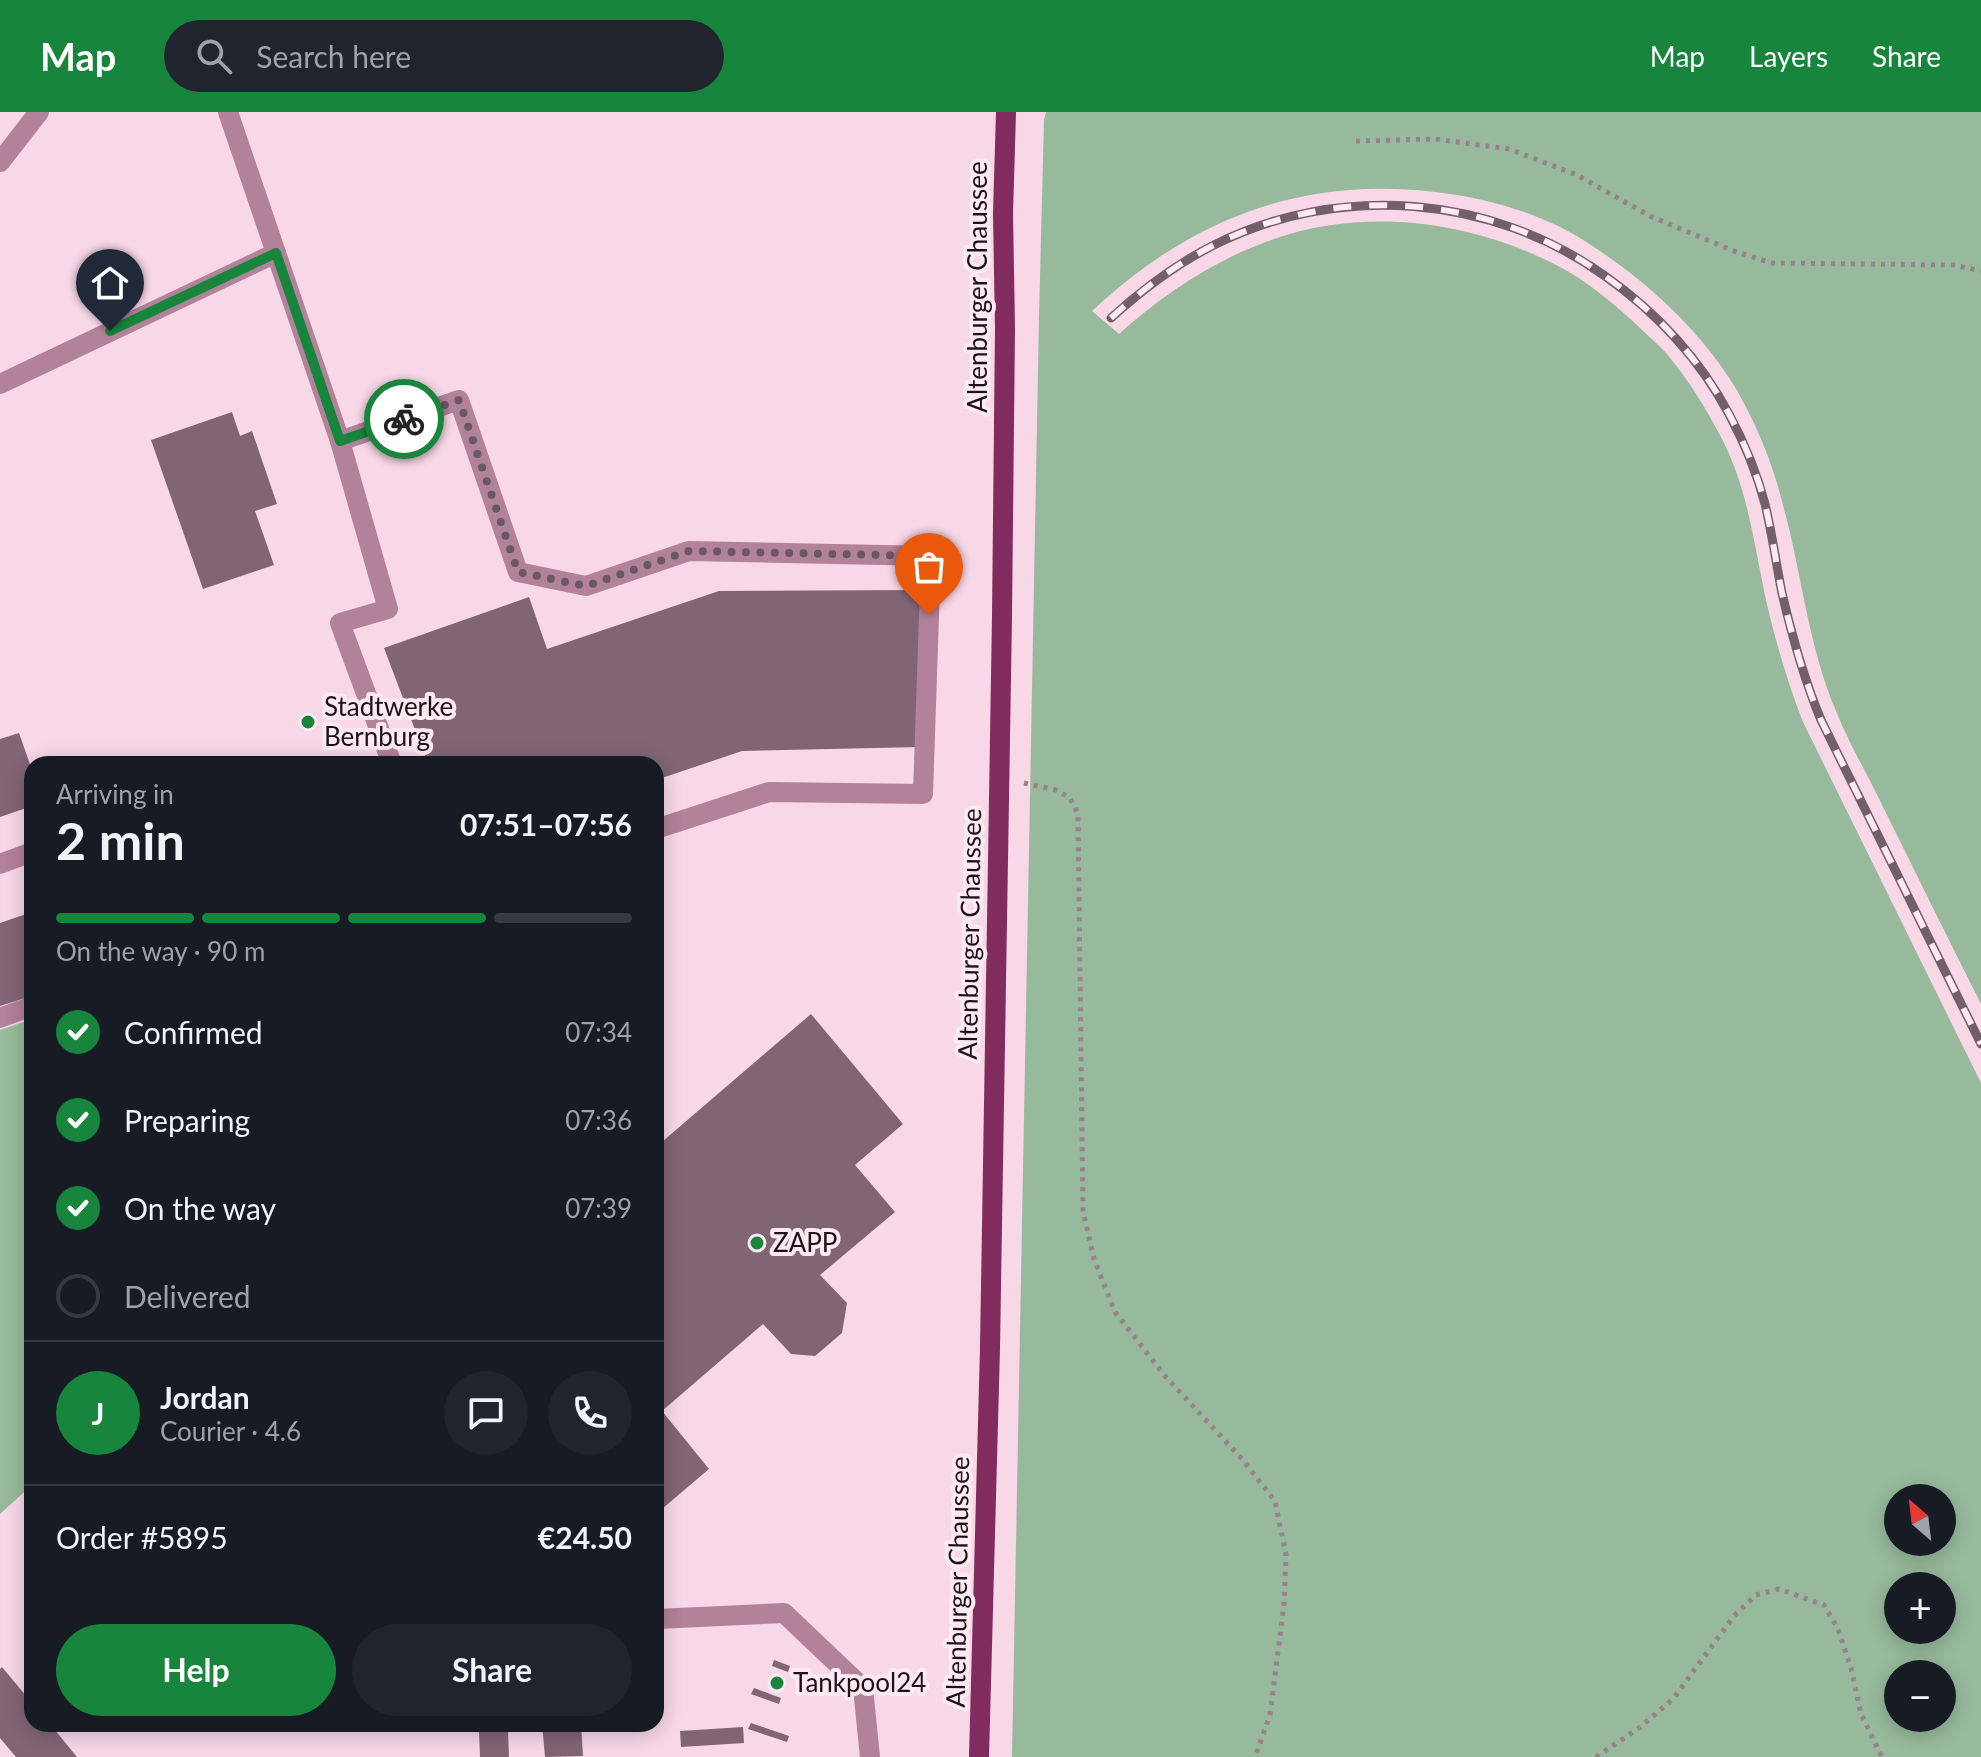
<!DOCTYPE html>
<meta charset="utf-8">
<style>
body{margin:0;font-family:Lato,sans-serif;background:#20242c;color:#f1f3f6;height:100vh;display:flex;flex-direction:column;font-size:30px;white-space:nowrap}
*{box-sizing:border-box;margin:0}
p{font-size:26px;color:#9ea1a6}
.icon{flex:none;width:44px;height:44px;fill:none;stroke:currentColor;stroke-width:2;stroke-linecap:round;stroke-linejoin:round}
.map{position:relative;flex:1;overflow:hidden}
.panel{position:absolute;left:24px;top:644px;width:640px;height:976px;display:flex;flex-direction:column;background:#171b24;border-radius:24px;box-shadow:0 4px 20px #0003}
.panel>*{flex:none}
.needle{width:52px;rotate:332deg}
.buttons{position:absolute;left:1884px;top:1372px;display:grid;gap:16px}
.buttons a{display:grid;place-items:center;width:72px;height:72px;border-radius:50%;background:#171b24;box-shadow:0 4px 20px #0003;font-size:40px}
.pin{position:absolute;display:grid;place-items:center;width:68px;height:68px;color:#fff;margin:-82px -34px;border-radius:50% 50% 50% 0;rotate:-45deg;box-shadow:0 0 8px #0007}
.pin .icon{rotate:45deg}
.courier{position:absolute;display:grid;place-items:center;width:80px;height:80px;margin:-40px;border:6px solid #17853c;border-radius:50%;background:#fff;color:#222;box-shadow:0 2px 10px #0007}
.overview em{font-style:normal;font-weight:700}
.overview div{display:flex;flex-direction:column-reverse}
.overview{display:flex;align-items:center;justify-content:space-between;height:136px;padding:0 32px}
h1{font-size:52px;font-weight:700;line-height:60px}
.bar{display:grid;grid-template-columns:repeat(4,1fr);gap:12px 8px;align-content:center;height:96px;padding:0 32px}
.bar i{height:10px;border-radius:6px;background:#363941}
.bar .selected{background:#17853c}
.bar p{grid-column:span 4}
.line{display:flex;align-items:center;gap:20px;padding:0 32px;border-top:2px solid #363941}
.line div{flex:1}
.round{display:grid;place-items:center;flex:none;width:84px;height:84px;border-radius:42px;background:#20242c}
ol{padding:0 32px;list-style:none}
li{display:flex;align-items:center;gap:24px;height:88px}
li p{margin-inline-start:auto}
li .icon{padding:8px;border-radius:50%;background:#17853c;color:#fff;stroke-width:4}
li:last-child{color:#9ea1a6}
li i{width:44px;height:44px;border:4px solid #363941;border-radius:50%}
.cta{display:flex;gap:16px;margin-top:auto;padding:16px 32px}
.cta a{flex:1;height:92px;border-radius:48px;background:#17853c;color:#fff;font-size:32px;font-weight:700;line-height:92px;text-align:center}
.cta a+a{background:#20242c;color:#f1f3f6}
header{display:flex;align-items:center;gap:48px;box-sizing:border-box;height:112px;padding:0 40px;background:#17853c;color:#fff}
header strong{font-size:38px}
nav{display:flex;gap:44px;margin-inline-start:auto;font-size:28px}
.search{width:560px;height:72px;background:#20242c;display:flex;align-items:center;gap:20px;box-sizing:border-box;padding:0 28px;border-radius:44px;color:#9ea1a6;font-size:30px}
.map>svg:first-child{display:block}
.green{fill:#97ba9c;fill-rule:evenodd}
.building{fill:#826574}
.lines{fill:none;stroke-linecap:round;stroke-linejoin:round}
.path{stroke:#99818d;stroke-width:5;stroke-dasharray:4 6;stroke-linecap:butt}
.minor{stroke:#b2819a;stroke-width:20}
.major{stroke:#812b5e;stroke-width:20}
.rail-casing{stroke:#735f69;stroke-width:9}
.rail{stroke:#fde9f2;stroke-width:6;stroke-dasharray:18;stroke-linecap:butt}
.done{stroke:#6a5760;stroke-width:8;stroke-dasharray:0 14.4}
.route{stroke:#17853c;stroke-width:10}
.poi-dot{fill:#17853c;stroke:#fde9f2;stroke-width:3}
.labels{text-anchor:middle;stroke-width:8;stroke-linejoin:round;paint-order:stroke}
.street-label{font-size:26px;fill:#1d1218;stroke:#fde9f2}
.poi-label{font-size:26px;fill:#1d1218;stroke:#fde9f2;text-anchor:start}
</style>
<header>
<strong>Map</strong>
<div class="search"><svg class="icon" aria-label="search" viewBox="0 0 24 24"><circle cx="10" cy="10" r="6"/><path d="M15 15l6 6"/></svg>Search here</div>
<nav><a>Map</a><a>Layers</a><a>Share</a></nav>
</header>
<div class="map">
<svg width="1981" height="1645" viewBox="0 0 1981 1645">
<rect width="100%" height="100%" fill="#f8d7e7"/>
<!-- green -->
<g class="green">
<path d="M1046,0h935v892c-33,-65 -65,-131 -98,-197 -15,-32 -34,-63 -47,-96 -28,-66 -34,-137 -53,-206 -10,-41 -27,-82 -48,-118 -27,-44 -65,-83 -106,-115 -20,-15 -42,-31 -65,-43 -39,-20 -84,-32 -129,-37 -134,-16 -245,27 -343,119l27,23c47,-42 98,-76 158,-96 93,-31 196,-16 281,28 28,14 59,40 82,62 8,8 18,16 26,25 22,26 40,55 56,86 28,54 33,115 47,174 9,37 20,73 34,109l178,361v674h-969l27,-1440 5,-197zM1898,1386h44v44h-44zM1942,1474v44h-44v-44zM1942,1562v44h-44v-44z"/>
<polygon points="32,907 32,1373 0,1402 0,918"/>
</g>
<!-- building -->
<g class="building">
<polygon points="232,300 240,324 252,319 277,392 255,399 274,453 203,477 151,328"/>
<polygon points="921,478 920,635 742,639 656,668 656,652 587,652 585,647 572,652 428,652 384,536 529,485 547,537 719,479"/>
<polygon points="19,621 32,658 32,694 0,705 0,627"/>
<polygon points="32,800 32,884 0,894 0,811"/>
<polygon points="811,902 903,1012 855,1053 895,1100 820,1163 847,1191 842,1221 815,1244 791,1242 763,1212 662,1299 709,1357 656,1402 656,1035"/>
<polygon points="774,1548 790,1554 788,1560 772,1554"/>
<polygon points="2,1555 32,1591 32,1612 50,1612 77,1645 16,1645 0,1626 0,1557"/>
<polygon points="754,1576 781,1586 779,1592 751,1582"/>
<polygon points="751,1611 789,1624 787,1630 748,1617"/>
<polygon points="542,1612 581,1612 583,1644 545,1645"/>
<polygon points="743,1615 744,1631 681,1635 680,1619"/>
<polygon points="508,1619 509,1645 480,1645 479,1620"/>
</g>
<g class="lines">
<!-- path -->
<g class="path">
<polyline points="1356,29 1435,27 1509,37 1577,63 1650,104 1731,138 1772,151 1954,153 1981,159"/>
<polyline points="1024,671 1056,678 1070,686 1078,702 1083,1099 1094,1147 1115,1200 1165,1264 1242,1347 1275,1389 1286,1443 1284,1492 1270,1603 1255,1645"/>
<polyline points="1596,1645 1639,1616 1673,1587 1734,1504 1756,1483 1779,1477 1824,1493 1838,1517 1851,1556 1861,1602 1882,1645"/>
</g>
<!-- minor -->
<g class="minor">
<polyline points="228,0 340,329 388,497 340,511 392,652"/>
<polyline points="0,50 39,0"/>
<polyline points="0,272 276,141"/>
<polyline points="340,329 459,288 518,460 586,474 689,439 931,444 923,682 769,680 656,717"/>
<polyline points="0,752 32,740"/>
<polyline points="0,906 32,894"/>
<polyline points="656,1507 784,1501 863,1576 870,1645"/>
</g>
<!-- major -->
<polyline class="major" points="979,1645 990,1236 1002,504 1005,216 1003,102 1006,0"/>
<!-- rail casing -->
<g class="rail-casing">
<path id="rail" d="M1111,206c32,-29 65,-54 103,-73 125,-63 278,-50 391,31 51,36 94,82 124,138 15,28 28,59 36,90 7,29 11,59 17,89 10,43 22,86 39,127l160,324"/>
</g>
<!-- rail -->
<use href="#rail" class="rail"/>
</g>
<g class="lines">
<!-- done -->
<polyline class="done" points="404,307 459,288 518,460 586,474 689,439 931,444 929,503"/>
<!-- route -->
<polyline class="route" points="110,219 276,141 340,329 404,307"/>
</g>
<!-- markers -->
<g class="poi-dot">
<circle cx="308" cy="610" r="8"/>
<circle cx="757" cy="1131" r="8"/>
<circle cx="777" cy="1571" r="8"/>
</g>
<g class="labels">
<!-- street labels -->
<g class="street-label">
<text transform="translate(978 175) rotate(-90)" y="9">Altenburger Chaussee</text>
<text transform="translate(970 822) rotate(-89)" y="9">Altenburger Chaussee</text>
<text transform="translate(958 1470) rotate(-89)" y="9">Altenburger Chaussee</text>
</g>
<!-- poi labels -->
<g class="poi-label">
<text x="324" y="604">Stadtwerke<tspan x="324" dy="30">Bernburg</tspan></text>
<text x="773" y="1140">ZAPP</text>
<text x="793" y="1580">Tankpool24</text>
</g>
</g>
</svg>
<div class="buttons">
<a><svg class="needle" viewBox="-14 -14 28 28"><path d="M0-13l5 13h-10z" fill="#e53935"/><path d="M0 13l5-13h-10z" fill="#9ea1a6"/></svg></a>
<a>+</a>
<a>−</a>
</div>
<div class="pin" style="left:929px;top:503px;background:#ea580c"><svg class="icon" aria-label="bag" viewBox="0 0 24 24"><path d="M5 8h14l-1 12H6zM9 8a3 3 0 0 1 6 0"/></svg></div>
<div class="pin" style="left:110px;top:219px;background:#1f2937"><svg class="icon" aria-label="home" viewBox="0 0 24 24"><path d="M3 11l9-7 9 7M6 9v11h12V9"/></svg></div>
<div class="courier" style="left:404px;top:307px"><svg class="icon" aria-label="bike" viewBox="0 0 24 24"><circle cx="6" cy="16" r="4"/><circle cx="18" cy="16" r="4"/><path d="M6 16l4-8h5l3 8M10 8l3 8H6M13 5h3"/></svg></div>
<section class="panel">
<div class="overview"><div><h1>2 min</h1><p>Arriving in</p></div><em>07:51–07:56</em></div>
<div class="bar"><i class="selected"></i><i class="selected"></i><i class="selected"></i><i></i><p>On the way · 90 m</p></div>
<ol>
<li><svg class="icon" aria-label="check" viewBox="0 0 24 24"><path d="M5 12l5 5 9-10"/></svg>Confirmed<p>07:34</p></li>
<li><svg class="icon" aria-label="check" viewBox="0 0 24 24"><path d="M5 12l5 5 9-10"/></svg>Preparing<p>07:36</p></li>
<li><svg class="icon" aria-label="check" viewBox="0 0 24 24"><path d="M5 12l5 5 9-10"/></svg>On the way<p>07:39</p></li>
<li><i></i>Delivered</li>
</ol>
<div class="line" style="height:144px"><b class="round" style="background:#17853c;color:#fff">J</b><div><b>Jordan</b><p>Courier · 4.6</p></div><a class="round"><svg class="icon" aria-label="chat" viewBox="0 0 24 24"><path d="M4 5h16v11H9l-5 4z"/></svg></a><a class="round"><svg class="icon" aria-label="phone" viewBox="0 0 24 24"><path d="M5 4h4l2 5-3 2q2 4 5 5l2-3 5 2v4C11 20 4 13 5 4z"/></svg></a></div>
<div class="line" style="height:104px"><div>Order #5895</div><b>€24.50</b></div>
<div class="cta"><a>Help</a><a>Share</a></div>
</section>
</div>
